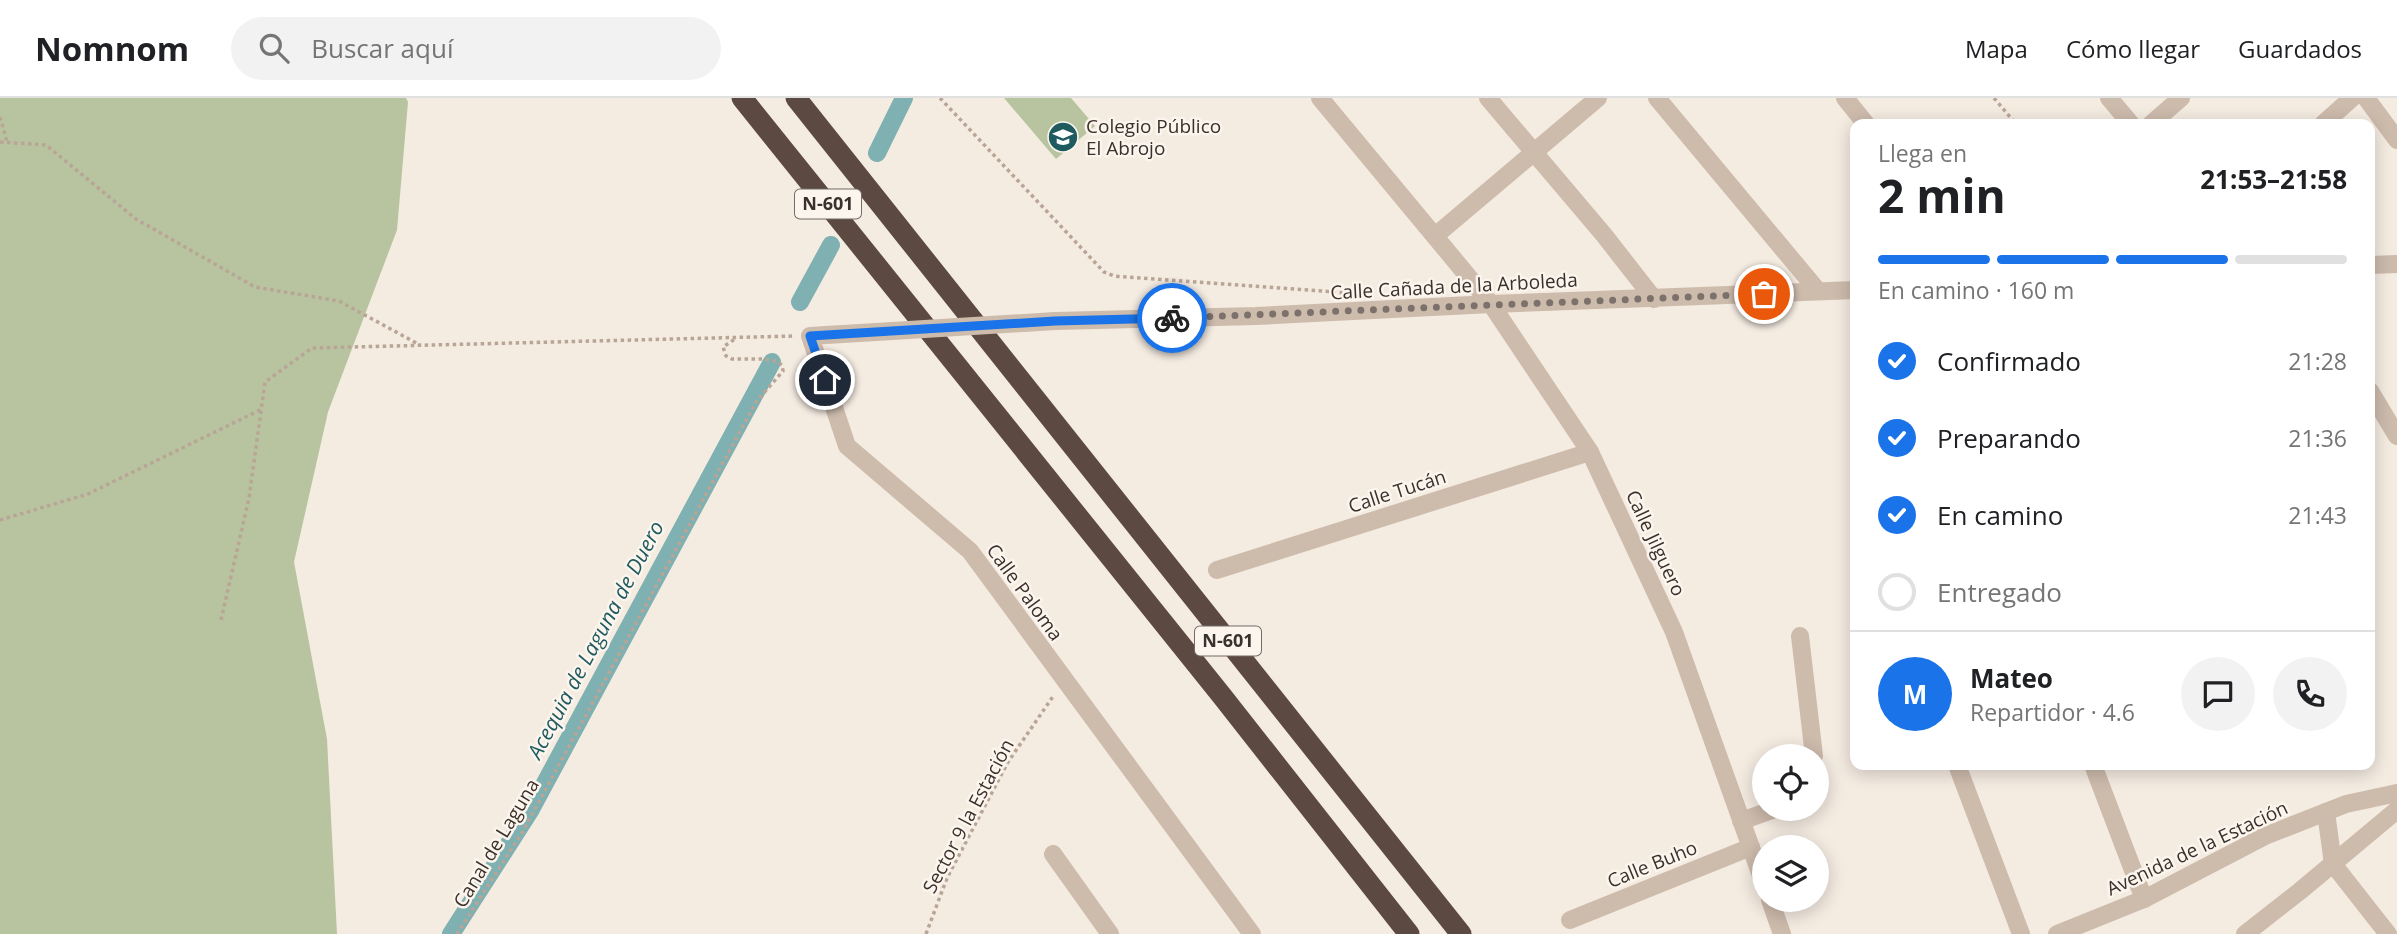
<!DOCTYPE html>
<html lang="es">
<meta charset="utf-8">
<style>
body{margin:0;font-family:"Open Sans",sans-serif;background:#f2f2f2;color:#202124;height:100vh;display:flex;flex-direction:column;font-size:26px;white-space:nowrap}
*{box-sizing:border-box;margin:0}
p{font-size:23px;color:#757577}
.icon{flex:none;width:38px;height:38px;fill:none;stroke:currentColor;stroke-width:2;stroke-linecap:round;stroke-linejoin:round}
.map{position:relative;flex:1;overflow:hidden}
.drawer{position:absolute;left:1850px;top:21px;width:525px;height:651px;display:flex;flex-direction:column;background:#fff;border-radius:14px;box-shadow:0 4px 18px #0003}
.drawer>*{flex:none}
.fabs{position:absolute;left:1752px;top:646px;display:grid;gap:14px}
.fabs a{display:grid;place-items:center;width:77px;height:77px;border-radius:50%;background:#fff;box-shadow:0 4px 18px #0003;font-size:35px}
.pin{position:absolute;display:grid;place-items:center;width:60px;height:60px;color:#fff;margin:-30px;border:4px solid #fff;border-radius:50%;box-shadow:0 2px 7px #0007}
.courier{position:absolute;display:grid;place-items:center;width:70px;height:70px;margin:-35px;border:5px solid #1a73e8;border-radius:50%;background:#fff;color:#222;box-shadow:0 2px 9px #0007}
.overview em{font-style:normal;font-weight:700}
.overview div{display:flex;flex-direction:column-reverse}
.overview{display:flex;align-items:center;justify-content:space-between;height:119px;padding:0 28px}
h1{font-size:46px;font-weight:700;line-height:52px}
.bar{display:grid;grid-template-columns:repeat(4,1fr);gap:10px 7px;align-content:center;height:84px;padding:0 28px}
.bar i{height:9px;border-radius:5px;background:#e0e0e0}
.bar .active{background:#1a73e8}
.bar p{grid-column:span 4}
.line{display:flex;align-items:center;gap:18px;padding:0 28px;border-top:2px solid #e0e0e0}
.line div{flex:1}
.round{display:grid;place-items:center;flex:none;width:74px;height:74px;border-radius:37px;background:#f2f2f2}
ol{padding:0 28px;list-style:none}
li{display:flex;align-items:center;gap:21px;height:77px}
li p{margin-inline-start:auto}
li .icon{padding:7px;border-radius:50%;background:#1a73e8;color:#fff;stroke-width:4}
li:last-child{color:#757577}
li i{width:38px;height:38px;border:4px solid #e0e0e0;border-radius:50%}
header{display:flex;align-items:center;gap:42px;box-sizing:border-box;height:98px;padding:0 35px;background:#fff;border-bottom:2px solid #e0e0e0}
header strong{font-size:33px}
nav{display:flex;gap:38px;margin-inline-start:auto;font-size:24px}
.search{width:490px;height:63px;background:#f2f2f2;display:flex;align-items:center;gap:18px;box-sizing:border-box;padding:0 24px;border-radius:38px;color:#757577;font-size:26px}
.map>svg:first-child{display:block}
.green{fill:#b8c4a0}
.lines{fill:none;stroke-linecap:round;stroke-linejoin:round}
.canal{stroke:#7fb0b2;stroke-width:18}
.path{stroke:#b9a596;stroke-width:3.5;stroke-dasharray:3.5 3.5;stroke-linecap:butt}
.minor{stroke:#cdbbac;stroke-width:18}
.highway{stroke:#5c4a42;stroke-width:21}
.minor-bridge{stroke:#cdbbac;stroke-width:18}
.done{stroke:#7c716b;stroke-width:7;stroke-dasharray:0 12.6}
.route{stroke:#1a73e8;stroke-width:9}
.labels{text-anchor:middle;stroke-width:5;stroke-linejoin:round;paint-order:stroke}
.shield{fill:#fbf5ee;stroke:#756b66;stroke-width:2}
.shield-label{font-size:18px;font-weight:bold;fill:#3b302b}
.poi-label{font-size:19px;fill:#3b302b;stroke:#fbf5ee;text-anchor:start}
.street-label{font-size:19px;fill:#3b302b;stroke:#fbf5ee}
.water-label{font-size:21px;font-style:italic;fill:#1f5a5e;stroke:#fbf5ee}
</style>
<header>
<strong>Nomnom</strong>
<div class="search"><svg class="icon" aria-label="search" viewBox="0 0 24 24"><circle cx="10" cy="10" r="6"/><path d="M15 15l6 6"/></svg>Buscar aquí</div>
<nav><a>Mapa</a><a>Cómo llegar</a><a>Guardados</a></nav>
</header>
<div class="map">
<svg width="2397" height="836" viewBox="0 0 2397 836">
<rect width="100%" height="100%" fill="#f4ebe1"/>
<!-- green -->
<g class="green">
<polygon points="0,0 406,0 408,4 397,132 328,314 294,464 327,641 337,836 0,836"/>
<polygon points="1004,0 1071,0 1095,28 1056,61"/>
</g>
<g class="lines">
<!-- canal -->
<g class="canal">
<polyline points="877,55 904,0"/>
<polyline points="800,204 831,147"/>
<polyline points="451,836 530,713 772,264"/>
</g>
<!-- path -->
<g class="path">
<polyline points="940,0 1104,174 1114,178 1348,195"/>
<polyline points="1994,0 2016,26"/>
<polyline points="0,19 7,44"/>
<polyline points="0,44 46,47 136,121 255,189 339,203 420,247"/>
<polyline points="0,422 88,396 262,311"/>
<polyline points="221,522 249,400 265,284 312,250 794,238"/>
<polyline points="457,836 523,733 756,304 783,273 782,267 776,263 761,261 732,261 726,258 723,249 735,241"/>
<polyline points="926,836 947,780 1008,664 1054,597"/>
</g>
<!-- minor -->
<g class="minor">
<polyline points="1320,0 1491,206 1590,354 1674,534 1764,786"/>
<polyline points="1488,0 1604,137 1654,201"/>
<polyline points="1657,0 1818,193"/>
<polyline points="1845,0 1866,26"/>
<polyline points="2109,0 2131,26"/>
<polyline points="2366,0 2397,42"/>
<polyline points="2151,26 2181,0"/>
<polyline points="2323,26 2352,0"/>
<polyline points="1435,138 1598,0"/>
<polyline points="2370,167 2397,166"/>
<polyline points="1055,223 1256,218 1491,206 1855,192"/>
<polyline points="876,234 810,238 847,348 970,453 1252,836"/>
<polyline points="2370,293 2397,338"/>
<polyline points="1217,472 1590,354"/>
<polyline points="1800,538 1814,658"/>
<polyline points="1957,667 2021,836"/>
<polyline points="2093,667 2144,801"/>
<polyline points="1816,682 1816,692"/>
<polyline points="2326,714 2333,766 2388,836"/>
<polyline points="1741,723 1778,710"/>
<polyline points="1053,756 1110,836"/>
<polyline points="1770,802 1782,836"/>
<polyline points="1570,822 1751,749"/>
<polyline points="2057,836 2144,801 2265,738 2346,706 2397,695"/>
<polyline points="2245,836 2300,793 2397,712"/>
</g>
<!-- highway -->
<g class="highway">
<polyline points="742,0 1222,598 1409,836"/>
<polyline points="796,0 1461,836"/>
</g>
<!-- minor-bridge -->
<polyline class="minor-bridge" points="876,234 1055,223"/>
</g>
<g class="lines">
<!-- done -->
<polyline class="done" points="1172,220 1764,196"/>
<!-- route -->
<polyline class="route" points="825,282 810,238 1055,223 1172,220"/>
</g>
<!-- icons -->
<defs>
<g id="school-disc" transform="scale(1.575)"><circle r="9.5" fill="#1f5a5e" stroke="#fbf5ee"/><path d="M0-5L7-2L0 1L-7-2ZM-4 1L0 2.5L4 1V4Q0 6-4 4Z" fill="#fff"/></g>
</defs>
<g fill-rule="evenodd">
<use href="#school-disc" x="1063" y="39"/>
</g>
<g class="labels">
<!-- shield labels -->
<g class="shield">
<rect x="795" y="91.5" width="66" height="29" rx="5"/>
<rect x="1195" y="528.5" width="66" height="29" rx="5"/>
</g>
<g class="shield-label">
<text x="828" y="112">N-601</text>
<text x="1228" y="549">N-601</text>
</g>
<!-- poi labels -->
<g class="poi-label">
<text x="1086" y="35">Colegio Público<tspan x="1086" dy="22">El Abrojo</tspan></text>
</g>
<!-- street labels -->
<g class="street-label">
<text transform="translate(1454 188) rotate(-3)" y="7">Calle Cañada de la Arboleda</text>
<text transform="translate(1397 393) rotate(-18)" y="7">Calle Tucán</text>
<text transform="translate(1656 445) rotate(65)" y="7">Calle Jilguero</text>
<text transform="translate(1025 494) rotate(54)" y="7">Calle Paloma</text>
<text transform="translate(968 718) rotate(-62)" y="7">Sector 9 la Estación</text>
<text transform="translate(496 745) rotate(-59)" y="7">Canal de Laguna</text>
<text transform="translate(2197 750) rotate(-25)" y="7">Avenida de la Estación</text>
<text transform="translate(1652 766) rotate(-22)" y="7">Calle Buho</text>
</g>
<!-- water labels -->
<g class="water-label">
<text transform="translate(596 542) rotate(-62)" y="7">Acequia de Laguna de Duero</text>
</g>
</g>
</svg>
<div class="fabs">
<a><svg class="icon" aria-label="locate" viewBox="0 0 24 24"><circle cx="12" cy="12" r="6"/><path d="M12 2v4M12 18v4M2 12h4M18 12h4"/></svg></a>
<a><svg class="icon" aria-label="layers" viewBox="0 0 24 24"><path d="M12 4l9 5-9 5-9-5zM3 14l9 5 9-5"/></svg></a>
</div>
<div class="pin" style="left:1764px;top:196px;background:#ea580c"><svg class="icon" aria-label="bag" viewBox="0 0 24 24"><path d="M5 8h14l-1 12H6zM9 8a3 3 0 0 1 6 0"/></svg></div>
<div class="pin" style="left:825px;top:282px;background:#1f2937"><svg class="icon" aria-label="home" viewBox="0 0 24 24"><path d="M3 11l9-7 9 7M6 9v11h12V9"/></svg></div>
<div class="courier" style="left:1172px;top:220px"><svg class="icon" aria-label="bike" viewBox="0 0 24 24"><circle cx="6" cy="16" r="4"/><circle cx="18" cy="16" r="4"/><path d="M6 16l4-8h5l3 8M10 8l3 8H6M13 5h3"/></svg></div>
<section class="drawer">
<div class="overview"><div><h1>2 min</h1><p>Llega en</p></div><em>21:53–21:58</em></div>
<div class="bar"><i class="active"></i><i class="active"></i><i class="active"></i><i></i><p>En camino · 160 m</p></div>
<ol>
<li><svg class="icon" aria-label="check" viewBox="0 0 24 24"><path d="M5 12l5 5 9-10"/></svg>Confirmado<p>21:28</p></li>
<li><svg class="icon" aria-label="check" viewBox="0 0 24 24"><path d="M5 12l5 5 9-10"/></svg>Preparando<p>21:36</p></li>
<li><svg class="icon" aria-label="check" viewBox="0 0 24 24"><path d="M5 12l5 5 9-10"/></svg>En camino<p>21:43</p></li>
<li><i></i>Entregado</li>
</ol>
<div class="line" style="height:126px"><b class="round" style="background:#1a73e8;color:#fff">M</b><div><b>Mateo</b><p>Repartidor · 4.6</p></div><a class="round"><svg class="icon" aria-label="chat" viewBox="0 0 24 24"><path d="M4 5h16v11H9l-5 4z"/></svg></a><a class="round"><svg class="icon" aria-label="phone" viewBox="0 0 24 24"><path d="M5 4h4l2 5-3 2q2 4 5 5l2-3 5 2v4C11 20 4 13 5 4z"/></svg></a></div>
</section>
</div>
